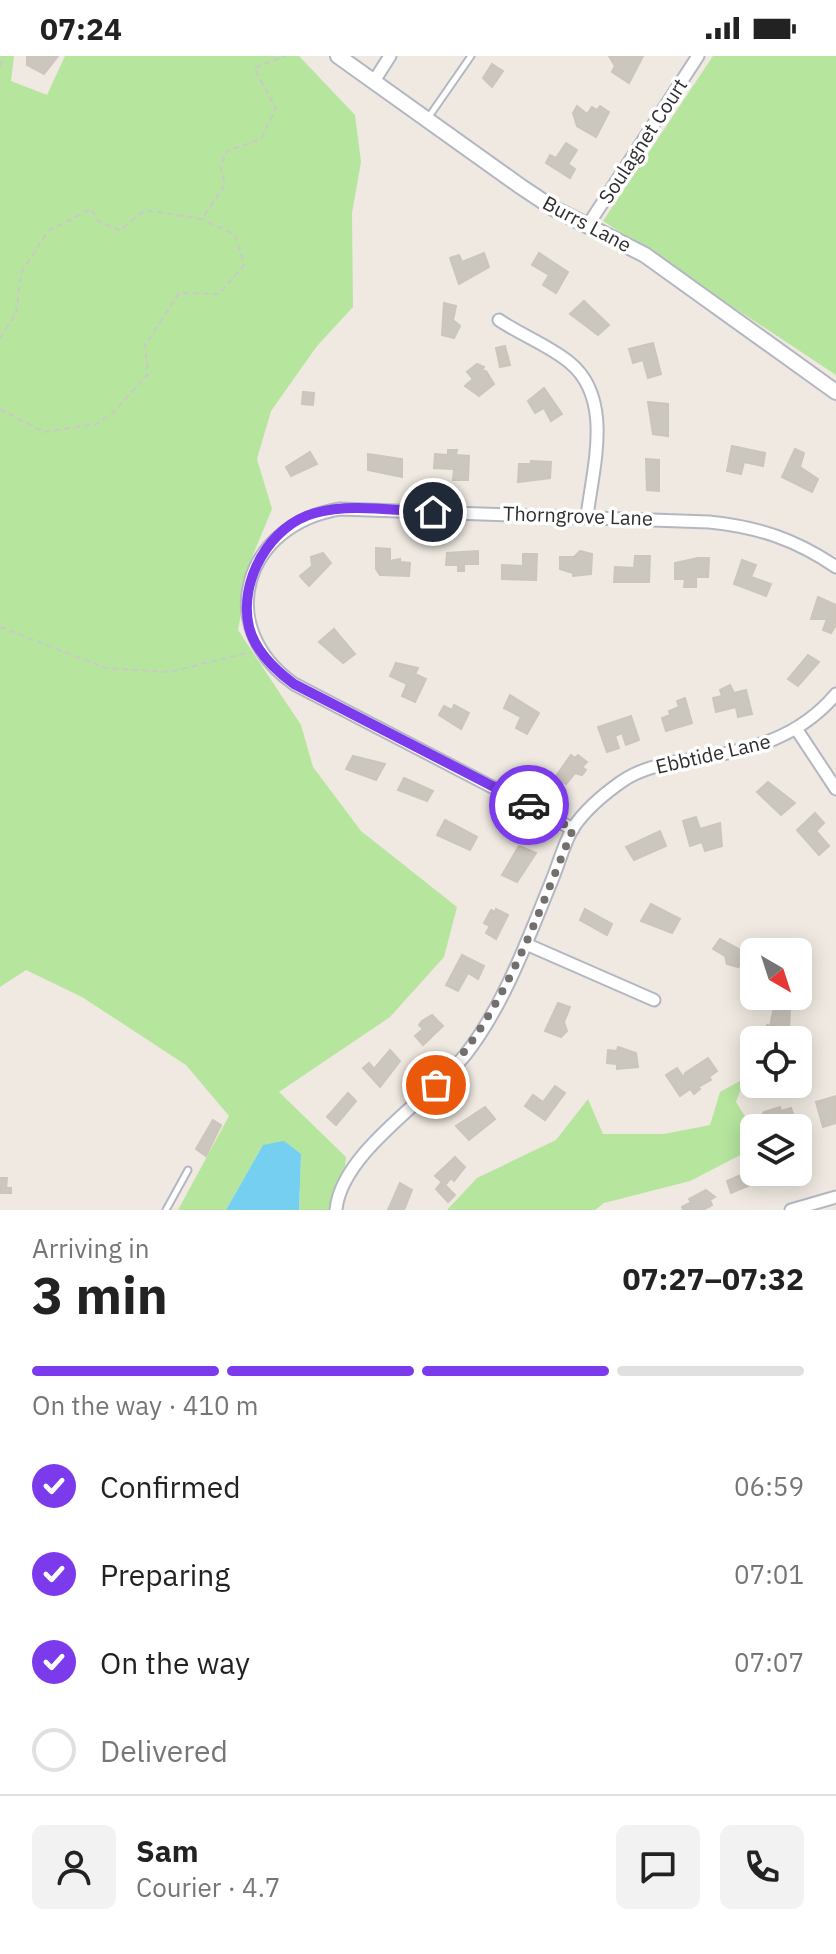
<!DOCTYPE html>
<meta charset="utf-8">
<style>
body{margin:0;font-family:"IBM Plex Sans",sans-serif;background:#f2f2f2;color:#222;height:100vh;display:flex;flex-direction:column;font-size:30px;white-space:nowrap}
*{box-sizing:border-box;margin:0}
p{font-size:26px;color:#767676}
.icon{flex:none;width:44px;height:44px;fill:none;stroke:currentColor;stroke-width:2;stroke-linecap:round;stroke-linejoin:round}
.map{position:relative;height:1154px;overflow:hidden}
.details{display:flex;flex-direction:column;background:#fff;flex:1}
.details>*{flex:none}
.needle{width:52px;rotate:141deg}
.buttons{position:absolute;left:740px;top:882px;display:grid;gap:16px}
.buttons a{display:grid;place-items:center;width:72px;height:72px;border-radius:12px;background:#fff;box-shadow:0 4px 20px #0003;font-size:40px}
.pin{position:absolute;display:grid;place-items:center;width:68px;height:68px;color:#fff;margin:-34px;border:4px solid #fff;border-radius:50%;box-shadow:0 2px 8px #0007}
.courier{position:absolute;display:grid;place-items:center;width:80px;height:80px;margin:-40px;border:6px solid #7c3aed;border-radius:50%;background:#fff;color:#222;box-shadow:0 2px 10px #0007}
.summary em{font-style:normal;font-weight:800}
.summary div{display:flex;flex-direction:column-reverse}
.summary{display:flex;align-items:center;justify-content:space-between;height:136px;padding:0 32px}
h1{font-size:52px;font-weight:800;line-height:60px}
.bar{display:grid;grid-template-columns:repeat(4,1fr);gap:12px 8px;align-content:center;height:96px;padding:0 32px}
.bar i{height:10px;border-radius:6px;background:#e0e0e0}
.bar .on{background:#7c3aed}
.bar p{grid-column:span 4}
.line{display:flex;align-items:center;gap:20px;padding:0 32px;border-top:2px solid #e0e0e0}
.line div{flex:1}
.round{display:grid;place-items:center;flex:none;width:84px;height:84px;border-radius:12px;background:#f2f2f2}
ol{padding:0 32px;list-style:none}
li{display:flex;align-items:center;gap:24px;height:88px}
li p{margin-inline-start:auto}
li .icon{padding:8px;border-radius:50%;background:#7c3aed;color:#fff;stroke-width:4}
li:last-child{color:#767676}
li i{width:44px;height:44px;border:4px solid #e0e0e0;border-radius:50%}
.status{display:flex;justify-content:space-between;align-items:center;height:56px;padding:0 40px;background:#fff;direction:ltr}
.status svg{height:22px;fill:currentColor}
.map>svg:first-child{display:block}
.green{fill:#b6e59e}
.water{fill:#75cff0}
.building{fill:#cbc7bf;stroke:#cbc5ba;stroke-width:2}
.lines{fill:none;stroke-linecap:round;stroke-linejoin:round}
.service-casing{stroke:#b4b7c1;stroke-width:9}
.minor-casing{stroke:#b4b7c1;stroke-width:15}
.tertiary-casing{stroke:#b4b7c1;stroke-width:18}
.path{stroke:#c9c9c9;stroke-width:2;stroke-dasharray:6 4;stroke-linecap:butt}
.service{stroke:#fff;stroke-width:5}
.minor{stroke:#fff;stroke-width:11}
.tertiary{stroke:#fff;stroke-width:14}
.done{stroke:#726f6d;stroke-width:8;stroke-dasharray:0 14.4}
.route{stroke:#7c3aed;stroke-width:10}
.labels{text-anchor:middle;stroke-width:7;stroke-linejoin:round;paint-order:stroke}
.street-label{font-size:20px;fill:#2e2e2e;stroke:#fff}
</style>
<div class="status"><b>07:24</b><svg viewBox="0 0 49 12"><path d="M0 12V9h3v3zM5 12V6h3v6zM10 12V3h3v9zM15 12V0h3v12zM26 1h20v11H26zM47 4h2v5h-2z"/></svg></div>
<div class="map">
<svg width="836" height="1154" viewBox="0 0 836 1154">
<rect width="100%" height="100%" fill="#efe9e1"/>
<!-- green -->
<g class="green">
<polygon points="0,0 14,0 11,25 47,39 65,0 299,0 355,59 361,106 352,157 353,251 317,290 271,355 257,403 272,453 250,506 238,574 301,669 313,711 361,775 457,851 444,901 390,961 279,1036 346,1101 340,1154 299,1154 301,1098 263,1089 226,1154 178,1154 229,1060 186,1009 82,941 26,914 0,931"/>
<polygon points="713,0 836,0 836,319 603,165"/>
<polygon points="745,1022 736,1046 754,1075 754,1092 690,1125 604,1147 595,1154 447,1154 477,1122 556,1084 588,1043 603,1078 664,1078 710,1069 720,1036"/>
</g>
<!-- water -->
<polygon class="water" points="284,1085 301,1098 299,1154 226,1154 263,1089"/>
<!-- building -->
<g class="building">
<polygon points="27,0 58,0 44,18 27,9"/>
<polygon points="609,0 643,0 629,27 612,16 615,10"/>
<polygon points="492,8 503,15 492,31 483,22"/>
<polygon points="577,50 587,58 592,51 597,54 600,50 609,56 596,81 577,70 573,57"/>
<polygon points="566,87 577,94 568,108 575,113 570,122 546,107 550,99 556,102"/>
<polygon points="484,197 489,211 459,228 450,202 459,199 462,206"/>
<polygon points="539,197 568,216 556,237 543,229 549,219 532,209"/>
<polygon points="584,245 609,269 598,279 570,258"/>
<polygon points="444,247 456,250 453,264 460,270 454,282 442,279"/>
<polygon points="653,287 661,318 648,322 643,304 633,307 629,293"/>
<polygon points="505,290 510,309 500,311 496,292"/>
<polygon points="477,308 484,311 482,315 486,315 494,328 479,340 465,330 473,323 467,316"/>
<polygon points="544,332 562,358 551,365 544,352 535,357 528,345"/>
<polygon points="303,336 314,337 313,349 302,348"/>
<polygon points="648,346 668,348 668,380 653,378"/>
<polygon points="732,390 765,397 763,410 744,406 741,418 727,415"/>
<polygon points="795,393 804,397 800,411 818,423 812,436 782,421"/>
<polygon points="448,394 457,394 456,399 469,400 468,424 453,424 454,413 434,412 435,398 448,399"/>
<polygon points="310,396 317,408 291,420 286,411"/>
<polygon points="368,398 402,403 402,421 368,414"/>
<polygon points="646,403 659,404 659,435 647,434"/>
<polygon points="531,405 551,406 550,422 518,426 519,408 531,408"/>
<polygon points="376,492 390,493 390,505 400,503 400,506 410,507 409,520 380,519 376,513"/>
<polygon points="478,495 478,508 464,508 464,515 458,515 458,509 446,509 447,497"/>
<polygon points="580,495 592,498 591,518 573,520 573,517 560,513 560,501 574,501"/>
<polygon points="323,497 331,507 309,530 300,520 312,510 311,501"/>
<polygon points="523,498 537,498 536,524 502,523 502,509 523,510"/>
<polygon points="635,500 650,500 649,526 614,526 615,511 634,512"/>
<polygon points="698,502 709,502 708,521 696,521 696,531 684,531 685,523 675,523 675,507"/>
<polygon points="742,504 756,509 751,521 771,528 766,540 734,528"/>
<polygon points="818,541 836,549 836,569 831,577 823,574 827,563 811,563"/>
<polygon points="334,573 355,598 343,607 319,586"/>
<polygon points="808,599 819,606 798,630 788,623"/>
<polygon points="396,607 418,612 415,618 426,623 415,646 402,640 407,628 390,620"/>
<polygon points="730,629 734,637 746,634 752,658 738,661 736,651 716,656 713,642 722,640 720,634"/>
<polygon points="510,639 539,657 527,678 516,672 521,661 504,652"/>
<polygon points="685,642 692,667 666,675 662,662 670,659 669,655 679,651 677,645"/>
<polygon points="454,649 469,657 461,673 439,659 444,650 452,654"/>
<polygon points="631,660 639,684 626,689 622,677 615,680 619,692 607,696 598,671"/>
<polygon points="571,699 575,702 578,699 587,706 582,711 586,714 582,719 575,717 566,728 556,720"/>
<polygon points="353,700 385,708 376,724 346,713"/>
<polygon points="404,722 433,735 427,745 398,734"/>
<polygon points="768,726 795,747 781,759 757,736"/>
<polygon points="815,757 824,767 816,775 829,790 819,799 797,774"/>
<polygon points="696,761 700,773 720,767 722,790 705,795 702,786 690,790 683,765"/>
<polygon points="445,764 477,781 470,794 437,779"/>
<polygon points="660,775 666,790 634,804 626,791"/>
<polygon points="519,790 536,797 517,826 502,819"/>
<polygon points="651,848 680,863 672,877 641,865"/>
<polygon points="496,853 508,859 496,883 486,877 490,870 484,867 491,854 495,856"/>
<polygon points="585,853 612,868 607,879 580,864"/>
<polygon points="720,883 742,895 744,901 738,911 727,908 725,900 713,893"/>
<polygon points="462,899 484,910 478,923 468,917 458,935 446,929"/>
<polygon points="775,946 790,951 789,975 782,984 769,984 771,979 765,977 767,969 770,970"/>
<polygon points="558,947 570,951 564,966 567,975 561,981 545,975"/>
<polygon points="432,959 443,970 423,989 415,980 423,973 419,969 422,965"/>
<polygon points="618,991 636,997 638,1011 617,1013 617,1008 607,1007 608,994 617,995"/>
<polygon points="390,994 400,1005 380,1031 363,1012 369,1007 374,1013"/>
<polygon points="708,1002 717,1015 709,1021 711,1024 698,1031 700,1033 694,1038 690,1033 680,1040 666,1019 677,1012 684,1022 685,1017"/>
<polygon points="555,1030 565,1037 545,1064 525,1050 533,1039 543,1046"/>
<polygon points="348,1037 356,1045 336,1069 327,1061"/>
<polygon points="836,1040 836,1067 823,1071 816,1046"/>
<polygon points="485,1051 495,1063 469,1084 456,1070"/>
<polygon points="780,1051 781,1055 791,1052 795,1065 765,1072 761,1061 764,1056"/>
<polygon points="213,1064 221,1069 206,1100 196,1093"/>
<polygon points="455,1101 465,1111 454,1125 451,1122 445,1129 455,1139 448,1146 436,1133 442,1126 435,1120"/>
<polygon points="754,1113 760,1125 731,1137 727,1125"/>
<polygon points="0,1122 7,1122 6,1132 11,1132 11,1137 0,1137"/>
<polygon points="400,1127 412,1134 404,1154 388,1154"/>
<polygon points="706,1134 715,1141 710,1144 712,1149 703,1154 683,1154 682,1151 691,1146 689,1143"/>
</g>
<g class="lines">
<!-- service casing -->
<g class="service-casing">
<g id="service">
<polyline points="428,62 471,0"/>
<polyline points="166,1154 188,1114"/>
</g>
</g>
<!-- minor casing -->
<g class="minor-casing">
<g id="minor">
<polyline points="374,25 390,0"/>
<polyline points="588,169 698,0"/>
<path d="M499,264c22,15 49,25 70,42 45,36 24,105 18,154"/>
<polyline points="797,674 836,733"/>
<path d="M573,773l-279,-145c-82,-58 -49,-160 46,-175l369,13c49,5 86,17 127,45"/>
<polyline points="526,888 654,944"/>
<path d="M336,1154c5,-58 95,-112 130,-156 38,-49 61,-113 84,-169 8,-18 13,-40 23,-57 12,-18 31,-34 48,-46 21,-15 50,-20 75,-23 55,-9 103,-21 140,-65"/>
<polyline points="791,1154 836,1141"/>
</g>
</g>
<!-- tertiary casing -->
<g class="tertiary-casing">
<polyline id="tertiary" points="338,0 520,130 553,152 645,199 836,336"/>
</g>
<!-- path -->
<g class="path">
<polyline points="0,10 5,0"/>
<polyline points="0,282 16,257 21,217 48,175 91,153 99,166 120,174 145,154 202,163 225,129 220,110 227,95 261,83 276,52 254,12 285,0"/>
<polyline points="0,353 44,376 96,368 113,357 148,318 145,289 179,237 219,238 244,209 235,178 203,164"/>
<polyline points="0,571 106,612 169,616 251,596"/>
</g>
<!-- service -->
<use href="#service" class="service"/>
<!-- minor -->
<use href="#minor" class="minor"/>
<!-- tertiary -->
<use href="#tertiary" class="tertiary"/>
</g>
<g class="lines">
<!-- done -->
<path class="done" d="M436,1029c68,-71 100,-166 137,-256l-44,-24"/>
<!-- route -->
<path class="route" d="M433,456c-38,-1 -82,-9 -118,1 -45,12 -77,68 -66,114 6,24 26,43 45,57l235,121"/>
</g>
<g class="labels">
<!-- street labels -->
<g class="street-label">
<text transform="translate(643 85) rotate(-57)" y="7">Soulagnet Court</text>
<text transform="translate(587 168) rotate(28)" y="7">Burrs Lane</text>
<text transform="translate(578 460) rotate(2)" y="7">Thorngrove Lane</text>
<text transform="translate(713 698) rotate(-13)" y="7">Ebbtide Lane</text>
</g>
</g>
</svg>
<div class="buttons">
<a><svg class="needle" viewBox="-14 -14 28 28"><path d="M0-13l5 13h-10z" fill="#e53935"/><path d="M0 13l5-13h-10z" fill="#767676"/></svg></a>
<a><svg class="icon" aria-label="locate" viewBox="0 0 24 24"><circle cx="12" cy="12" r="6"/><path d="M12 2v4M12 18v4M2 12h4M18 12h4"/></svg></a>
<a><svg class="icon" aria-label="layers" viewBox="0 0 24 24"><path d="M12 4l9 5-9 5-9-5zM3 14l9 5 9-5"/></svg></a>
</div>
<div class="pin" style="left:436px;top:1029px;background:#ea580c"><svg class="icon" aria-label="bag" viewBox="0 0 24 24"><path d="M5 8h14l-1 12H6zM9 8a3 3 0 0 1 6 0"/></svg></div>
<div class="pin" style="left:433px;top:456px;background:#1f2937"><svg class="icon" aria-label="home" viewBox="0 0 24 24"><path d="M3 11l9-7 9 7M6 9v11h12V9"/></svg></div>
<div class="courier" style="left:529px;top:749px"><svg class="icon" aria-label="car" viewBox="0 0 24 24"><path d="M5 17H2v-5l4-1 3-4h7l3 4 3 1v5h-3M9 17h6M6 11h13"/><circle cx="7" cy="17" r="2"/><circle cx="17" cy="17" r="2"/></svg></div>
</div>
<section class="details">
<div class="summary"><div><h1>3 min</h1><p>Arriving in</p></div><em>07:27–07:32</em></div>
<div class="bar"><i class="on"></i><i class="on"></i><i class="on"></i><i></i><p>On the way · 410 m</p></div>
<ol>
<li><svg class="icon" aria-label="check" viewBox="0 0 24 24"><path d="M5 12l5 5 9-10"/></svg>Confirmed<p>06:59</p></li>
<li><svg class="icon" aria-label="check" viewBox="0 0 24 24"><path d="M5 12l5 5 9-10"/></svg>Preparing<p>07:01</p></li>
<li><svg class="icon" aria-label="check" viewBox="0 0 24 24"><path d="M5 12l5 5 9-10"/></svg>On the way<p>07:07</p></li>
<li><i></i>Delivered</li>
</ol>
<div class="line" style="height:144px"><a class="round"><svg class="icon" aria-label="person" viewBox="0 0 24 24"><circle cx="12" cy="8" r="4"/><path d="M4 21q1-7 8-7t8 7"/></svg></a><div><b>Sam</b><p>Courier · 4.7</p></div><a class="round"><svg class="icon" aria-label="chat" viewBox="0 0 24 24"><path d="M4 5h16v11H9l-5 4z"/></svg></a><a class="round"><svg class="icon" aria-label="phone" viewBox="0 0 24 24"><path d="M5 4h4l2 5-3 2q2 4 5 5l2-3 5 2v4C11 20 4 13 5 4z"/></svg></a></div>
</section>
